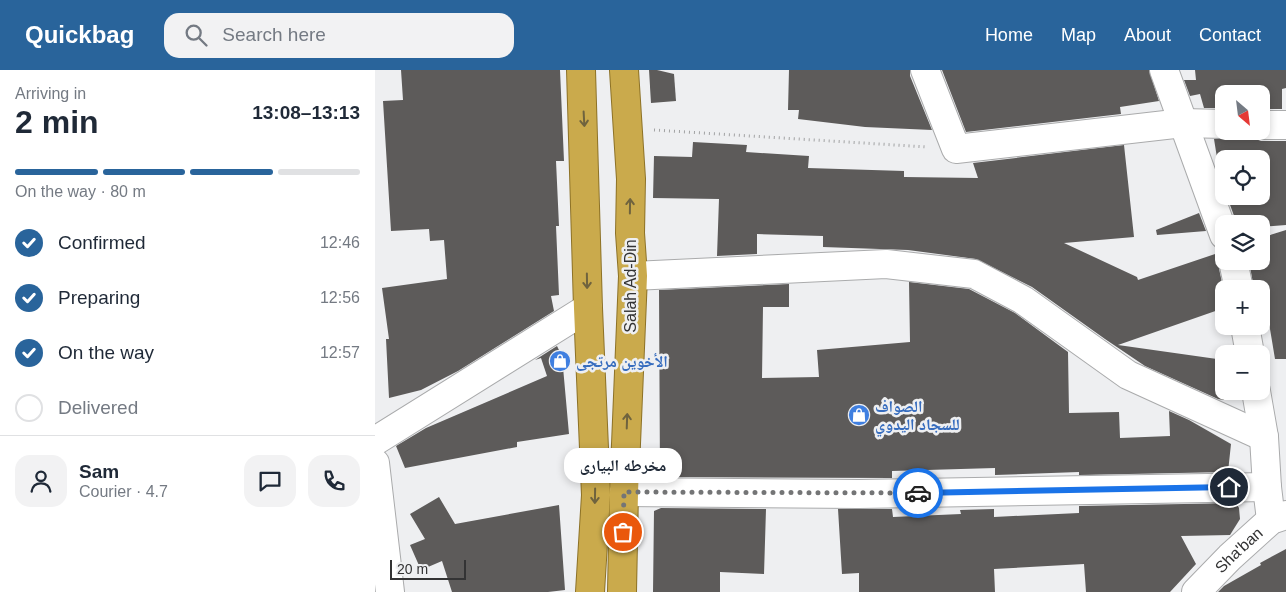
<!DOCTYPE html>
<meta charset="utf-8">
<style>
body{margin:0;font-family:Helvetica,"Noto Naskh Arabic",sans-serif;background:#f2f2f3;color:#1f2937;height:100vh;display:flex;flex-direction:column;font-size:19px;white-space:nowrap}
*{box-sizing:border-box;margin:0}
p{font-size:16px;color:#747a83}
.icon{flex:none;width:28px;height:28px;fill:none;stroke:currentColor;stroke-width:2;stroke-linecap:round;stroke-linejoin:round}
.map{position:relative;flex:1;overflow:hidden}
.drawer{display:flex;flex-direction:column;background:#fff;width:375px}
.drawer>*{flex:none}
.needle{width:32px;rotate:152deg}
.tools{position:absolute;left:840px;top:15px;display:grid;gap:10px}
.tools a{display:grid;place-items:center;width:55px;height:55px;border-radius:10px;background:#fff;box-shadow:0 2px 8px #0003;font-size:25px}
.scale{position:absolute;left:15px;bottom:12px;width:76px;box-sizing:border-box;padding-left:5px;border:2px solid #333334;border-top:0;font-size:14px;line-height:18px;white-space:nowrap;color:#333334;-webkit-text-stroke:4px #eeeff1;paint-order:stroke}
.pin{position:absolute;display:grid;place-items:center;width:42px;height:42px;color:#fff;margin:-21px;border:2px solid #fff;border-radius:50%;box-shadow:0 1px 5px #0007}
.courier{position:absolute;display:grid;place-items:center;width:50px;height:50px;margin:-25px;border:4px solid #1a73e8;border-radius:50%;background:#fff;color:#222;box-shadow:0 1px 6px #0007}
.bubble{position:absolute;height:35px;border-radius:15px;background:#fff;box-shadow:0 2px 8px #0003;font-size:16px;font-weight:700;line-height:35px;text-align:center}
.summary em{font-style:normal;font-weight:700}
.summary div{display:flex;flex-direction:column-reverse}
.summary{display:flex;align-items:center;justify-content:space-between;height:85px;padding:0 15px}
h1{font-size:32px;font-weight:700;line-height:38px}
.bar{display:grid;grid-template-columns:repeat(4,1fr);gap:8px 5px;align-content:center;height:60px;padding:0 15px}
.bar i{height:6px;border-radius:4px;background:#e0e1e3}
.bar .on{background:#29649b}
.bar p{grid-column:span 4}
.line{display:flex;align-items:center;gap:12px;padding:0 15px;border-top:1px solid #e0e1e3}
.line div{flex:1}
.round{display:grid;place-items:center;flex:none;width:52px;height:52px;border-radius:15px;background:#f2f2f3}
ol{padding:0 15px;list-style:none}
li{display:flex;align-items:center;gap:15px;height:55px}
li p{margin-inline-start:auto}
li .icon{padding:5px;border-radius:50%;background:#29649b;color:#fff;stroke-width:4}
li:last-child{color:#747a83}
li i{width:28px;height:28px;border:2px solid #e0e1e3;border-radius:50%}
header{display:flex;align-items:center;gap:30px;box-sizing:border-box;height:70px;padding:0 25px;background:#29649b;color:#fff}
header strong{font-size:24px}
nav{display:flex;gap:28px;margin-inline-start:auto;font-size:18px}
.search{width:350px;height:45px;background:#f2f2f3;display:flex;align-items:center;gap:12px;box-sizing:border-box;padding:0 18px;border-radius:15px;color:#747a83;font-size:19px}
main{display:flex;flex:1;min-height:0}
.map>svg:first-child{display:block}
.building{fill:#5d5b5a}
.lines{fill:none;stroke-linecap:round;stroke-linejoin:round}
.minor-casing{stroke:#aaabac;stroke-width:30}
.trunk-casing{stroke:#8d7227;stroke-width:30}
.path{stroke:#a1a2a3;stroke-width:3;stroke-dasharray:1 4;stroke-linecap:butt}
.minor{stroke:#fff;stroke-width:28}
.trunk{stroke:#caaa4c;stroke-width:28}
.oneway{stroke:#6f633e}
.done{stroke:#747576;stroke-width:5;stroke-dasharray:0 9}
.route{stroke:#1a73e8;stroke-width:6}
.labels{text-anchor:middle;stroke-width:5;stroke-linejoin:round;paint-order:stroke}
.street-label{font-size:16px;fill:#333334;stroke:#eeeff1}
.shop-label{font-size:16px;font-weight:bold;fill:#366cbe;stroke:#eeeff1;text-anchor:start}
</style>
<header>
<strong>Quickbag</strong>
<div class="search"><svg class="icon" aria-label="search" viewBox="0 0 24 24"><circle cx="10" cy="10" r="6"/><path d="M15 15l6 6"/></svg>Search here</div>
<nav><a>Home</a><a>Map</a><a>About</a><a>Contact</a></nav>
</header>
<main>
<section class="drawer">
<div class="summary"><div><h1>2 min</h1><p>Arriving in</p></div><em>13:08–13:13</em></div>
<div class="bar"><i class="on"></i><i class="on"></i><i class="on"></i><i></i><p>On the way · 80 m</p></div>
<ol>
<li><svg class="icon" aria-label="check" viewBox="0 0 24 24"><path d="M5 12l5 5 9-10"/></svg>Confirmed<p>12:46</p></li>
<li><svg class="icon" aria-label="check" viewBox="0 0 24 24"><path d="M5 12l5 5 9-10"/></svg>Preparing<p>12:56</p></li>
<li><svg class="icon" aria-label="check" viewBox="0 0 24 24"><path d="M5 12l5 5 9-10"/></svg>On the way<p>12:57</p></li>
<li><i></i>Delivered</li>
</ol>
<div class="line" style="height:90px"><a class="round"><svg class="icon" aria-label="person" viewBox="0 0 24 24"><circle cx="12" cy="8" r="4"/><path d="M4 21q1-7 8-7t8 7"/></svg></a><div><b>Sam</b><p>Courier · 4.7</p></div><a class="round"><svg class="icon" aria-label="chat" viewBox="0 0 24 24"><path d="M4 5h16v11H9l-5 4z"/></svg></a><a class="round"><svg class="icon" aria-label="phone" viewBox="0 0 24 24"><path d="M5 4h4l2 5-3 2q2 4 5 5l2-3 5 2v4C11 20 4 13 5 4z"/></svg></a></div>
</section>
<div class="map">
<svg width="911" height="522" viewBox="0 0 911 522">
<rect width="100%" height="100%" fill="#eeeff1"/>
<!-- building -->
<g class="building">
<polygon points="26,0 185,0 189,91 181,91 184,156 181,156 184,225 176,226 179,241 83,301 46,320 14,328 11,269 14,269 7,218 72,209 69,170 55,171 54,159 16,161 8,31 28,30"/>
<polygon points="274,0 282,0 299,4 301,31 276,33"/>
<polygon points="414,0 535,0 535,6 557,60 490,57 423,49 424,40 413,40"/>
<polygon points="567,0 774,0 784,31 745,37 746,44 591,62"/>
<polygon points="820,0 911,0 911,18 907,19 907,39 886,39 886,24 849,24 849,38 829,38 825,24 815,26 809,10 821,10"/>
<polygon points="863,61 872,61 878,68 886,71 911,71 911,155 886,157 886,154 862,154 854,132 858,130 857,126 886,126 886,89 849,89 849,108 843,94 839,69 856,68"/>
<polygon points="318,72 372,75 371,82 434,86 433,98 529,101 529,107 603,108 598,93 749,75 759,167 689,173 762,207 763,210 846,182 843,187 843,194 849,222 849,238 743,275 849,290 849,330 843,329 770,296 730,269 657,217 601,189 533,180 448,177 448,166 382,164 382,184 342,186 344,129 278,128 279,86 317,87"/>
<polygon points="824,143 831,161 782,165 781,160"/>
<polygon points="911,160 911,289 900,289 889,223 886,224 886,219 879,219 874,191 886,191 886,168"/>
<polygon points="534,212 594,219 640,243 693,282 694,343 744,342 745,368 795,366 794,341 814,350 856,374 853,402 704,405 704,402 620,405 620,398 517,401 517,408 285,407 284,220 414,214 414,237 388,237 387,308 444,307 442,280 535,272"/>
<polygon points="182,276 187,286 194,364 142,372 142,377 30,398 21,376 51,358 172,306 166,288 160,290"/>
<polygon points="64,427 80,454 184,435 190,520 173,522 77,522 67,491 46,500 35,475 50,469 35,444"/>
<polygon points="861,433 864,438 865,449 855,465 806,466 821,494 795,522 711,522 709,494 619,499 620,522 484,522 484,503 467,504 463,439 517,439 518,447 586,444 585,440 619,439 619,447 704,443 704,436"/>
<polygon points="286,438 391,439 389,504 345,502 345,522 278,522 279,441"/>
<polygon points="911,479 911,522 843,522 849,516 886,495 885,493"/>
</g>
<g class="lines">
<!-- minor casing -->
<g class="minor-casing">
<g id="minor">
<polyline points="550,0 581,79 808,53 849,54"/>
<polyline points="789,0 849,165"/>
<polyline points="886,55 911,55"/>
<polyline points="858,191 864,219"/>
<polyline points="258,206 511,194 599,204 648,230 753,305 889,367"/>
<polyline points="870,256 875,284"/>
<polyline points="881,321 889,367 892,417 896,450"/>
<polyline points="0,371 213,238"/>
<polyline points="0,393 15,522"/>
<polyline points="249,422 484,424 892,417"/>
<path id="s1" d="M821,522l34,-35 41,-37 15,-5"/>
</g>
</g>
<!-- trunk casing -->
<g class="trunk-casing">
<g id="trunk">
<polyline points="206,0 213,238 221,425 215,522"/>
<polyline points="247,522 249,422 258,206 255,163 256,109 249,0"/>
</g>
</g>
<!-- path -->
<polyline class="path" points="279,60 552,77"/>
<!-- minor -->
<use href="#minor" class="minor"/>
<!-- trunk -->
<use href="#trunk" class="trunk"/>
</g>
<!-- one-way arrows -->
<defs><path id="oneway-shaft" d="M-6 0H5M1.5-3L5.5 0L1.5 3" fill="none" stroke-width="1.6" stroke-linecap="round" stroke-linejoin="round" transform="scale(1.25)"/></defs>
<g class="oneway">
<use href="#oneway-shaft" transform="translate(209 49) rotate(87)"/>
<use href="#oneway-shaft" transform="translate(255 136) rotate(-89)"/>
<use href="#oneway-shaft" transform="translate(212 211) rotate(89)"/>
<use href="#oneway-shaft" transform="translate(252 351) rotate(-88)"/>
<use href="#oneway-shaft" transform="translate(220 426) rotate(91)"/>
</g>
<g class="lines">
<!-- done -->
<polyline class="done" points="248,462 249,422 543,423"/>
<!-- route -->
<polyline class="route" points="543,423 854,417"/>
</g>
<!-- icons -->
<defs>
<g id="shop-disc" transform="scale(1.125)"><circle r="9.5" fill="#3f7fe0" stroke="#eeeff1"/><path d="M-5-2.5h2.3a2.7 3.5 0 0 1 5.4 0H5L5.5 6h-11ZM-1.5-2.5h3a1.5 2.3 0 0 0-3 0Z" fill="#fff"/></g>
</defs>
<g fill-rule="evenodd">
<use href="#shop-disc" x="185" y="291"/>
<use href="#shop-disc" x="484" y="345"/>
</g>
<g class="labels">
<!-- street labels -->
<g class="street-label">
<text transform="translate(255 216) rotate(-90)" y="6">Salah Ad-Din</text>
<text dy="6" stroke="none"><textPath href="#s1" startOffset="60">Sha'ban</textPath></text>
</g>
<!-- shop labels -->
<g class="shop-label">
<text x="201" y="297">الأخوين مرتجى</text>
<text x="500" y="342">الصواف<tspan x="500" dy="18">للسجاد اليدوي</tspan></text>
</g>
</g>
</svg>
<div class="tools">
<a><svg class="needle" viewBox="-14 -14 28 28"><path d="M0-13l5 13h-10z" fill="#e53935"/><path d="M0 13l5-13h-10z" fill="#747a83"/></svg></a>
<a><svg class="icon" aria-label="locate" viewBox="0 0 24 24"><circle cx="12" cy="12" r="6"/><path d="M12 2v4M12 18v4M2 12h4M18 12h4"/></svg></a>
<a><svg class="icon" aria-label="layers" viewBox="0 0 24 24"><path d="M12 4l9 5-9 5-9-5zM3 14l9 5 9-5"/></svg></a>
<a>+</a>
<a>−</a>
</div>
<div class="scale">20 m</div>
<div class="pin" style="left:248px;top:462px;background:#ea580c"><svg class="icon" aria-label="bag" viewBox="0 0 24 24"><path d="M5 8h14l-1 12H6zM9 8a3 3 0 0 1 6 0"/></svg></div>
<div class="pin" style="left:854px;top:417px;background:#1f2937"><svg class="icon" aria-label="home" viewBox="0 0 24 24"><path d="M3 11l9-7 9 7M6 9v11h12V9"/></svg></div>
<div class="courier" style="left:543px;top:423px"><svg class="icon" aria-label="car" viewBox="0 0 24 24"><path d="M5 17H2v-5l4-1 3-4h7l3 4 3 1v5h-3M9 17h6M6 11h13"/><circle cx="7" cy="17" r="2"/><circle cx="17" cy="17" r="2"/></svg></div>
<div class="bubble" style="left:189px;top:378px;width:118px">مخرطه البيارى</div>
</div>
</main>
